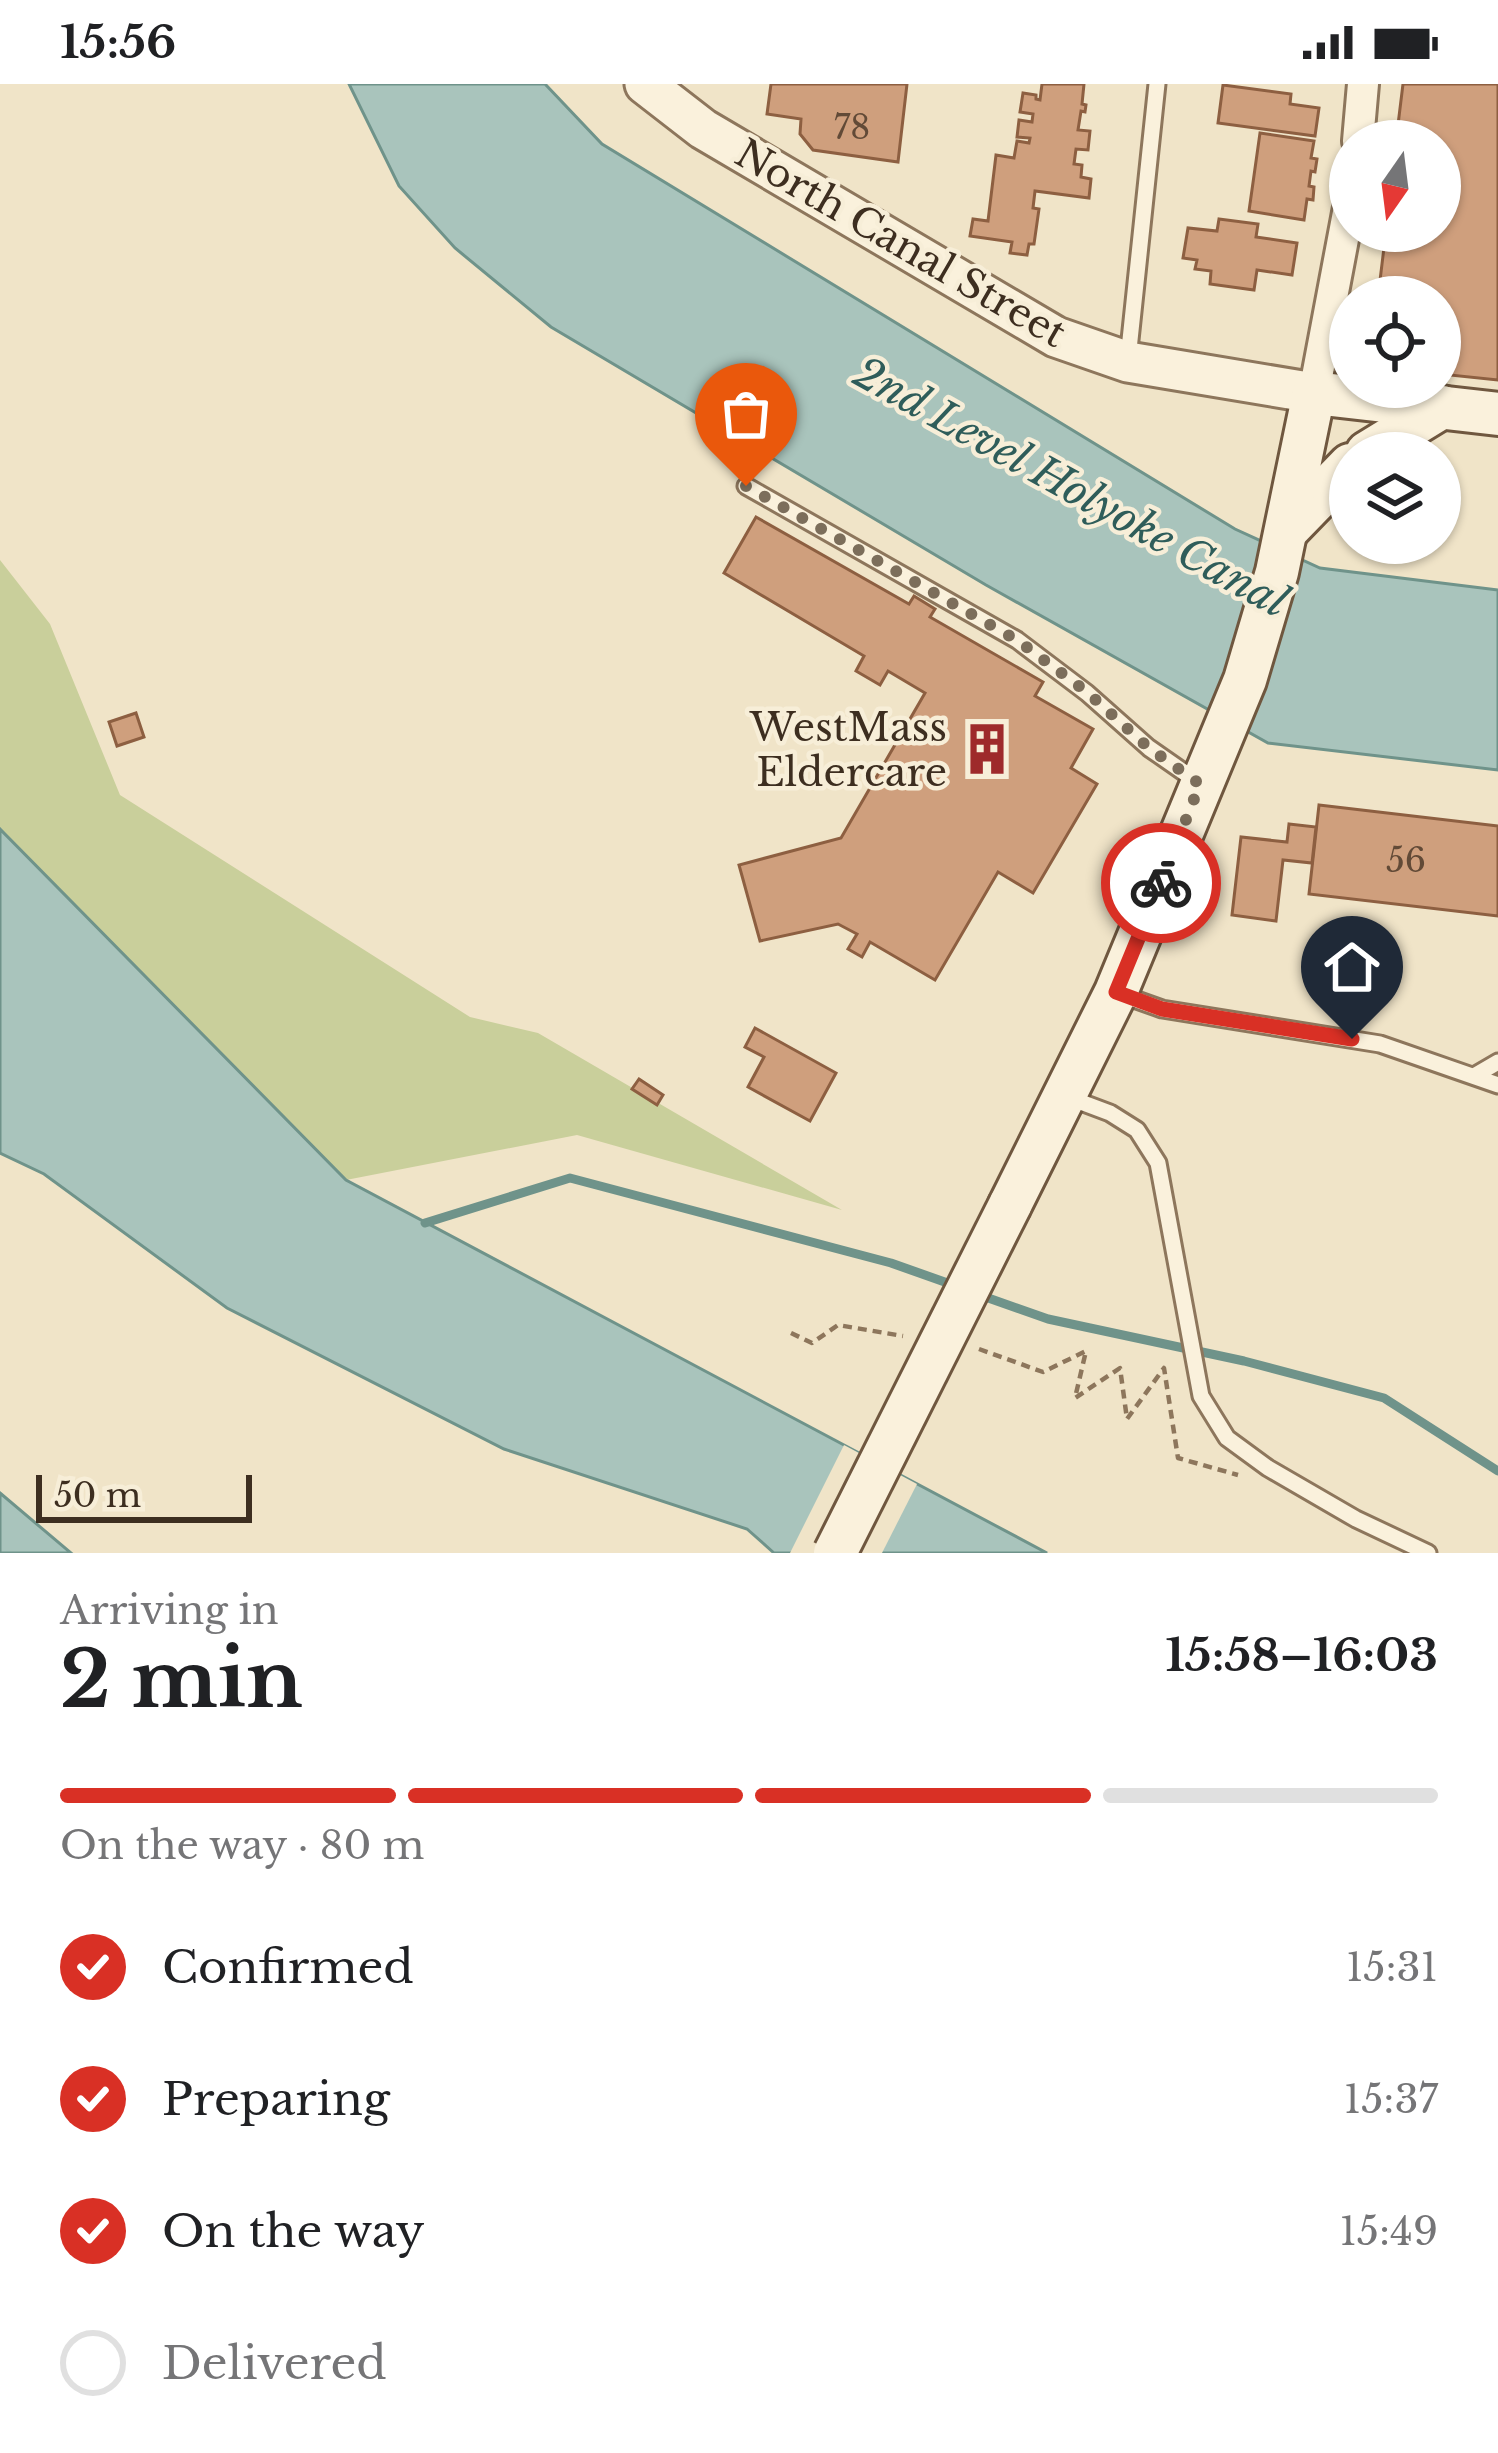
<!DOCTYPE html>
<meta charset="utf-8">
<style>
body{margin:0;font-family:"Libre Baskerville",serif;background:#f2f2f2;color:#202124;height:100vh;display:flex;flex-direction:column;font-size:45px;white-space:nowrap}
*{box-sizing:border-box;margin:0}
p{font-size:39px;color:#757577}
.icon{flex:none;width:66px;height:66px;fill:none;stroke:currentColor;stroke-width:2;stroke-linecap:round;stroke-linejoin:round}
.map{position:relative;height:1469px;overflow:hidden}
.sheet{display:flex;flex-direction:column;background:#fff;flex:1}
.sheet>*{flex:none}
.needle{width:78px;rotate:194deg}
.controls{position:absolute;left:1329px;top:36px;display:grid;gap:24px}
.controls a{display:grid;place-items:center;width:132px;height:132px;border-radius:50%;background:#fff;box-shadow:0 3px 9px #0004;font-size:60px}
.scale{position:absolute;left:36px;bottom:30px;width:216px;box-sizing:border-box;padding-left:12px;border:6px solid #3d2e20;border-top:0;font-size:33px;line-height:42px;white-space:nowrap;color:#3d2e20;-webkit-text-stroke:9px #f7eed8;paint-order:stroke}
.pin{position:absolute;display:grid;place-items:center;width:102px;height:102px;color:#fff;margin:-123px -51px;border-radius:50% 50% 50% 0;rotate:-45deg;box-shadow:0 0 12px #0007}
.pin .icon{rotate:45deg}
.courier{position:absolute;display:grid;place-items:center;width:120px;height:120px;margin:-60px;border:9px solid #d93025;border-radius:50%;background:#fff;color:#222;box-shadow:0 3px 15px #0007}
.overview em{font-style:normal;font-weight:700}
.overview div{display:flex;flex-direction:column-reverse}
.overview{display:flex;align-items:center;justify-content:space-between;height:204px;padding:0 60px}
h1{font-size:78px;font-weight:700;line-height:90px}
.bar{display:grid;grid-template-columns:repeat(4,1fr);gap:18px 12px;align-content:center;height:144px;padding:0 60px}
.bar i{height:15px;border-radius:9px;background:#e0e0e0}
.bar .on{background:#d93025}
.bar p{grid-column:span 4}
ol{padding:0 60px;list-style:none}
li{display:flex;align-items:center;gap:36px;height:132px}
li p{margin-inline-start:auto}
li .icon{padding:12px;border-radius:50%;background:#d93025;color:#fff;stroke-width:4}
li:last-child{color:#757577}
li i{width:66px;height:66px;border:6px solid #e0e0e0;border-radius:50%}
.status{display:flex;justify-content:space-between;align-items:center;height:84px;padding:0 60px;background:#fff;direction:ltr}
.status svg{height:33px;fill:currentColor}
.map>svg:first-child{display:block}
.green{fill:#c9cf9b}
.water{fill:#a9c4bc;stroke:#6f938a;stroke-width:3}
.pier{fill:#f0e4c8}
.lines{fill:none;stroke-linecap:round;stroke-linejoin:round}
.stream{stroke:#6f938a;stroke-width:9}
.building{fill:#cf9f7d;stroke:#8d5f41;stroke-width:3}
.service-casing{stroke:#8d765c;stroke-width:21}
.minor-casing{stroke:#8d765c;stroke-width:36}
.tertiary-casing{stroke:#8d765c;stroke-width:45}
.secondary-casing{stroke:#6f573f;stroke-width:48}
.path{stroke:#8d765c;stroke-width:4.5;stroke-dasharray:9 6;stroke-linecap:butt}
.service{stroke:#faf1dc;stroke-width:15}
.minor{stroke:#faf1dc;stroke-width:30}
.tertiary{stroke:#faf1dc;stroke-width:39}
.secondary{stroke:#faf1dc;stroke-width:42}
.secondary-bridge-casing{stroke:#6f573f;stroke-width:48;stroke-linecap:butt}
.secondary-bridge{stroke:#faf1dc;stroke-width:42}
.done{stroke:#7c6e5b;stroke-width:12;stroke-dasharray:0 21.6}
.route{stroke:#d93025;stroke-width:15}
.labels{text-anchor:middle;stroke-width:9;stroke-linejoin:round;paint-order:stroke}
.number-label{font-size:33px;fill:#624a37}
.street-label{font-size:39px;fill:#3d2e20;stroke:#f7eed8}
.poi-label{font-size:39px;fill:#3d2e20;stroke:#f7eed8;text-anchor:end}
.water-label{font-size:42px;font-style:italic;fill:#2f5d5a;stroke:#f7eed8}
</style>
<div class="status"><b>15:56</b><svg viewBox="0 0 49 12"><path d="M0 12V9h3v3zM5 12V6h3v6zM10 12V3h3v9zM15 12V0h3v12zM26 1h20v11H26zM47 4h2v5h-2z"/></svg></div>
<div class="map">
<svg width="1498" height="1469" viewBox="0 0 1498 1469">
<rect width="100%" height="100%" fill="#f0e4c8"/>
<!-- green -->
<polygon class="green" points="0,476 50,540 120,711 470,933 538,949 842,1126 577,1051 346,1096 0,745"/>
<!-- water -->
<g class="water">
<polygon points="349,0 545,0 602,60 1235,445 1320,484 1498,506 1498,686 1268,659 986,501 551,243 455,164 399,102"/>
<polygon points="0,745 346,1096 1047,1469 774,1469 747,1445 504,1365 227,1224 44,1090 0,1069"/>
<polygon points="0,1409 71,1469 0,1469"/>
</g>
<!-- pier -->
<polygon class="pier" points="844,1361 917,1400 882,1469 790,1469"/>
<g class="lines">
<!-- stream -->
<g class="stream">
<polyline points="425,1139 570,1094 891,1179 956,1202"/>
<polyline points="977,1210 1048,1235 1244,1277 1384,1314 1498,1387"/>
</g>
</g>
<!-- building -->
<g class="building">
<polygon points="771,0 907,0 898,78 813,66 800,50 801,35 767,30"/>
<polygon points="1042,0 1084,0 1082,20 1086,21 1085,28 1081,27 1078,46 1090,47 1088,66 1076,65 1074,80 1082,81 1081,93 1091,95 1089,114 1035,107 1033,124 1039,125 1034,160 1029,160 1027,171 1010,169 1012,158 970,152 973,135 988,137 996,71 1014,74 1017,57 1029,59 1030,54 1017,53 1019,36 1032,38 1033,30 1020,28 1023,9 1036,11 1036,15 1040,16"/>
<polygon points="1403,0 1498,0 1498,296 1440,290 1440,213 1378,213 1386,147 1440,147 1440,57 1396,57"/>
<polygon points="1223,1 1291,10 1290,20 1319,24 1315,52 1218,39"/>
<polygon points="1260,49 1314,57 1311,74 1317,75 1315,88 1311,87 1309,102 1314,103 1313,116 1307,115 1304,136 1249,127"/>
<polygon points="1219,135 1258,140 1256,153 1297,159 1292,191 1257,186 1254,206 1210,200 1211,187 1195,185 1197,176 1183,174 1188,144 1217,147"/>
<polygon points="756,433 909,520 914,512 935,525 930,533 1043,598 1035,612 1093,645 1071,684 1097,700 1033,809 998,788 935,896 870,858 862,873 848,865 857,850 838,840 760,857 739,781 841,754 925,609 888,587 880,601 856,587 864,572 724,489"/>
<polygon points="136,629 144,653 117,662 109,638"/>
<polygon points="1319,721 1498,742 1498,832 1309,810"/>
<polygon points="1289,740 1316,743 1312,779 1283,776 1276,837 1232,831 1241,753 1287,758"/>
<polygon points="755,944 836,989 810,1037 748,1003 764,973 745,963"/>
<polygon points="639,995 663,1011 657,1021 632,1005"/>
</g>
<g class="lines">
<!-- service casing -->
<g class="service-casing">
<g id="service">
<polyline points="1128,275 1157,0"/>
<polyline points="746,402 1017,556 1087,609 1149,664 1198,698"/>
<polyline points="1117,909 1162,925 1380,960 1498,1001"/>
<polyline points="1474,992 1498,978"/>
<polyline points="1070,1014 1110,1029 1137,1046 1158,1079 1201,1312 1227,1354 1268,1384 1356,1435 1428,1469"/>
</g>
</g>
<!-- minor casing -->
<g class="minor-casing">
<g id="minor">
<polyline points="1358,57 1363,0"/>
<polyline points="1314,309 1350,118"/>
</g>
</g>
<!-- tertiary casing -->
<g class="tertiary-casing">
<polyline id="tertiary" points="645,0 703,45 1056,253 1128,278 1314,309"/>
</g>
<!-- secondary casing -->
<g class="secondary-casing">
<g id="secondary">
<polyline points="1367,369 1442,323"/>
<polyline points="1287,446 1350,381"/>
<polyline points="1010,1121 1116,908 1245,596 1277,488 1314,309 1498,330"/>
</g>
</g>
<!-- path -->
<g class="path">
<polyline points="791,1249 812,1259 838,1241 903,1252"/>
<polyline points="979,1265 1043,1288 1086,1267 1075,1314 1120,1284 1127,1335 1164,1284 1178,1374 1238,1391"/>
</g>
<!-- service -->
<use href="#service" class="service"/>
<!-- minor -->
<use href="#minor" class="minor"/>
<!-- tertiary -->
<use href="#tertiary" class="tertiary"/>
<!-- secondary -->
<use href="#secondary" class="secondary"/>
<!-- secondary-bridge casing -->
<g class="secondary-bridge-casing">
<polyline id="secondary-bridge" points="835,1469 1010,1121"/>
</g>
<!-- secondary-bridge -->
<use href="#secondary-bridge" class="secondary-bridge"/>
</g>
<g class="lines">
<!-- done -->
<polyline class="done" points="746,402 1017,556 1087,608 1149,664 1200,700 1161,799"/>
<!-- route -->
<polyline class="route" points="1161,799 1116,908 1162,925 1352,955"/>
</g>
<!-- icons -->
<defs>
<g id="building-bare" transform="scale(4.14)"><path d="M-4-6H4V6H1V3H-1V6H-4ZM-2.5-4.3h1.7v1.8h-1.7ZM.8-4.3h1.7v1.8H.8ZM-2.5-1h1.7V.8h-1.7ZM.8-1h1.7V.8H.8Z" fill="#9e2a2b" stroke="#f7eed8" stroke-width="2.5" paint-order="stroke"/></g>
</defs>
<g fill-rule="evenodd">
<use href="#building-bare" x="987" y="665"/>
</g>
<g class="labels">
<!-- number labels -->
<g class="number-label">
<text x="852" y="55">78</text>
<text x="1406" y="788">56</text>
</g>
<!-- street labels -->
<g class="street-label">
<text transform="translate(901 159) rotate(30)" y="14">North Canal Street</text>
</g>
<!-- poi labels -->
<g class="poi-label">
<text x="947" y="657">WestMass<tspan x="947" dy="45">Eldercare</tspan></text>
</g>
<!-- water labels -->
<g class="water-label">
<text transform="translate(1071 403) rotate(29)" y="15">2nd Level Holyoke Canal</text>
</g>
</g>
</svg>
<div class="controls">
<a><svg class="needle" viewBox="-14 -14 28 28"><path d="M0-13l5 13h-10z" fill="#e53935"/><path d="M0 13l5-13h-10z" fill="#757577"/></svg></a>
<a><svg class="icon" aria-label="locate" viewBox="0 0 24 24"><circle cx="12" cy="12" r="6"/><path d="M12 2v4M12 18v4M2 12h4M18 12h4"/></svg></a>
<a><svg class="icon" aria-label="layers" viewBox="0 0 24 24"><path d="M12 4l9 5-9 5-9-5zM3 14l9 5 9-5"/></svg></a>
</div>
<div class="scale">50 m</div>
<div class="pin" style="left:746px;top:402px;background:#ea580c"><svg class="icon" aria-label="bag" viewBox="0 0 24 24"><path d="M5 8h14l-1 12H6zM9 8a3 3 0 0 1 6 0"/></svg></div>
<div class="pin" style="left:1352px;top:955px;background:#1f2937"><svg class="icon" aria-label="home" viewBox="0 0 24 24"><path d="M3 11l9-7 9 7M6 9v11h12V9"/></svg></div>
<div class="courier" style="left:1161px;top:799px"><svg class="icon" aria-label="bike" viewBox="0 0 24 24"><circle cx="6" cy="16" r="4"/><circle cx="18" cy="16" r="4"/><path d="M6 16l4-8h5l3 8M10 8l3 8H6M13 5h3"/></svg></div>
</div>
<section class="sheet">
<div class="overview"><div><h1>2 min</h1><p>Arriving in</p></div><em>15:58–16:03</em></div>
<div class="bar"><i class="on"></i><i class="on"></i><i class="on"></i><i></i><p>On the way · 80 m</p></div>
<ol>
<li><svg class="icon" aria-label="check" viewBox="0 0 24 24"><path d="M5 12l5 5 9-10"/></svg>Confirmed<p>15:31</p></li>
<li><svg class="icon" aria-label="check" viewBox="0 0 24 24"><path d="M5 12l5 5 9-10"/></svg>Preparing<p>15:37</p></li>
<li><svg class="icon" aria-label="check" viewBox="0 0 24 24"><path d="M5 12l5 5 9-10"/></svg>On the way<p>15:49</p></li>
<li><i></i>Delivered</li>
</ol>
</section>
